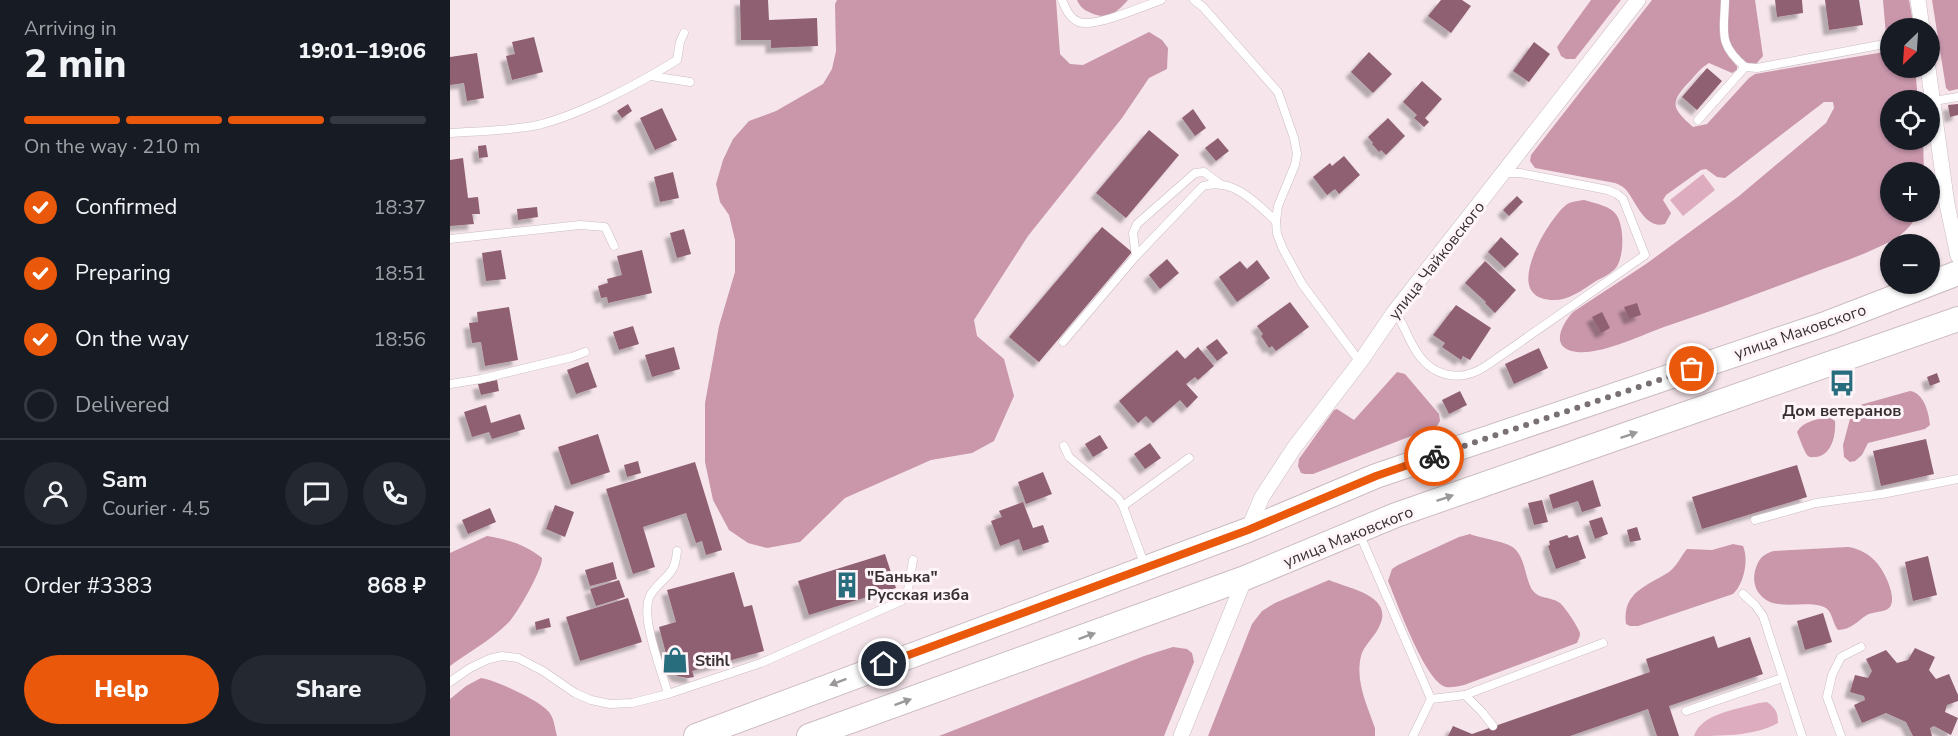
<!DOCTYPE html>
<meta charset="utf-8">
<style>
body{margin:0;font-family:"Nunito Sans",sans-serif;background:#242831;color:#f1f3f6;height:100vh;display:flex;flex-direction:column;font-size:22px;white-space:nowrap}
*{box-sizing:border-box;margin:0}
p{font-size:20px;color:#9ea1a6}
.icon{flex:none;width:33px;height:33px;fill:none;stroke:currentColor;stroke-width:2;stroke-linecap:round;stroke-linejoin:round}
.map{position:relative;flex:1;overflow:hidden}
.sheet{display:flex;flex-direction:column;background:#171b24;width:450px}
.sheet>*{flex:none}
.needle{width:39px;rotate:205deg}
.buttons{position:absolute;left:1430px;top:18px;display:grid;gap:12px}
.buttons a{display:grid;place-items:center;width:60px;height:60px;border-radius:50%;background:#171b24;box-shadow:0 2px 4px #0004;font-size:30px}
.pin{position:absolute;display:grid;place-items:center;width:51px;height:51px;color:#fff;margin:-26px;border:3px solid #fff;border-radius:50%;box-shadow:0 2px 6px #0007}
.courier{position:absolute;display:grid;place-items:center;width:60px;height:60px;margin:-30px;border:4px solid #ea580c;border-radius:50%;background:#fff;color:#222;box-shadow:0 2px 8px #0007}
.head em{font-style:normal;font-weight:800}
.head div{display:flex;flex-direction:column-reverse}
.head{display:flex;align-items:center;justify-content:space-between;height:102px;padding:0 24px}
h1{font-size:39px;font-weight:800;line-height:45px}
.bar{display:grid;grid-template-columns:repeat(4,1fr);gap:9px 6px;align-content:center;height:72px;padding:0 24px}
.bar i{height:8px;border-radius:4px;background:#363941}
.bar .current{background:#ea580c}
.bar p{grid-column:span 4}
.line{display:flex;align-items:center;gap:15px;padding:0 24px;border-top:2px solid #363941}
.line div{flex:1}
.round{display:grid;place-items:center;flex:none;width:63px;height:63px;border-radius:32px;background:#242831}
ol{padding:0 24px;list-style:none}
li{display:flex;align-items:center;gap:18px;height:66px}
li p{margin-inline-start:auto}
li .icon{padding:6px;border-radius:50%;background:#ea580c;color:#fff;stroke-width:4}
li:last-child{color:#9ea1a6}
li i{width:33px;height:33px;border:3px solid #363941;border-radius:50%}
.primary-button{display:flex;gap:12px;margin-top:auto;padding:12px 24px}
.primary-button a{flex:1;height:69px;border-radius:36px;background:#ea580c;color:#fff;font-size:24px;font-weight:800;line-height:69px;text-align:center}
.primary-button a+a{background:#242831;color:#f1f3f6}
main{display:flex;flex:1;min-height:0}
.map>svg:first-child{display:block}
.green{fill:#deacbf}
.forest{fill:#c996aa}
.building{fill:#8f5f72;filter:url(#shadow)}
.lines{fill:none;stroke-linecap:round;stroke-linejoin:round}
.service-casing{stroke:#cbbcc2;stroke-width:9}
.minor-casing{stroke:#cbbcc2;stroke-width:16}
.trunk-casing{stroke:#cbbcc2;stroke-width:26}
.service{stroke:#fff;stroke-width:8}
.minor{stroke:#fff;stroke-width:15}
.trunk{stroke:#fff;stroke-width:24}
.oneway{fill:#9a9898}
.done{stroke:#797073;stroke-width:6;stroke-dasharray:0 10.8}
.route{stroke:#ea580c;stroke-width:8}
.labels{text-anchor:middle;stroke-width:6;stroke-linejoin:round;paint-order:stroke}
.street-label{font-size:16px;fill:#363032;stroke:#fff5f9}
.poi-label{font-size:16px;font-weight:bold;fill:#363032;stroke:#fff5f9;text-anchor:start}
</style>
<main>
<section class="sheet">
<div class="head"><div><h1>2 min</h1><p>Arriving in</p></div><em>19:01–19:06</em></div>
<div class="bar"><i class="current"></i><i class="current"></i><i class="current"></i><i></i><p>On the way · 210 m</p></div>
<ol>
<li><svg class="icon" aria-label="check" viewBox="0 0 24 24"><path d="M5 12l5 5 9-10"/></svg>Confirmed<p>18:37</p></li>
<li><svg class="icon" aria-label="check" viewBox="0 0 24 24"><path d="M5 12l5 5 9-10"/></svg>Preparing<p>18:51</p></li>
<li><svg class="icon" aria-label="check" viewBox="0 0 24 24"><path d="M5 12l5 5 9-10"/></svg>On the way<p>18:56</p></li>
<li><i></i>Delivered</li>
</ol>
<div class="line" style="height:108px"><a class="round"><svg class="icon" aria-label="person" viewBox="0 0 24 24"><circle cx="12" cy="8" r="4"/><path d="M4 21q1-7 8-7t8 7"/></svg></a><div><b>Sam</b><p>Courier · 4.5</p></div><a class="round"><svg class="icon" aria-label="chat" viewBox="0 0 24 24"><path d="M4 5h16v11H9l-5 4z"/></svg></a><a class="round"><svg class="icon" aria-label="phone" viewBox="0 0 24 24"><path d="M5 4h4l2 5-3 2q2 4 5 5l2-3 5 2v4C11 20 4 13 5 4z"/></svg></a></div>
<div class="line" style="height:78px"><div>Order #3383</div><b>868 ₽</b></div>
<div class="primary-button"><a>Help</a><a>Share</a></div>
</section>
<div class="map">
<svg width="1508" height="736" viewBox="0 0 1508 736">
<defs>
<filter id="shadow"><feDropShadow dx="-5.5" dy="5.5" stdDeviation="1.5" flood-color="#0004"/></filter>
</defs>
<rect width="100%" height="100%" fill="#f6e6ec"/>
<!-- green -->
<g class="green">
<polygon points="1253,174 1265,190 1233,216 1220,200"/>
<path d="M1317,702c9,6 11,11 11,21 -22,13 -58,13 -84,13 7,-23 45,-27 65,-33z"/>
</g>
<!-- forest -->
<g class="forest">
<polygon points="387,0 606,0 610,54 620,64 633,65 699,32 712,40 718,48 717,69 699,78 672,118 578,236 524,320 527,336 554,359 564,396 544,441 522,453 481,460 395,498 350,542 317,548 298,543 279,530 263,500 255,462 255,403 269,326 285,272 285,240 279,215 270,202 266,184 273,160 283,139 299,121 326,111 373,84 382,69 386,51 385,4"/>
<path d="M627,0h51c-11,12 -20,21 -37,13 -7,-3 -11,-6 -14,-13z"/>
<polygon points="1141,0 1171,0 1125,59 1116,59 1111,56 1107,47"/>
<path d="M1202,0h72c-4,31 -10,42 13,66v4l-5,3 -23,-10c-7,4 -13,11 -18,17 -21,22 -21,27 2,47l14,-3 42,-46 6,-4 135,-23v17h25l3,32h-28v40h33l1,32h-34v40h29c-7,14 -17,24 -32,31 -23,12 -48,20 -72,29 -50,19 -100,38 -151,55 -22,8 -64,28 -87,25 -28,-3 -16,-27 -4,-40l73,-48 93,-68 87,-73 8,-15 -1,-6h-9l-99,76 -8,-1 -11,-8 -5,1 -35,25 -3,5 8,13 -6,11c-20,5 -28,-20 -38,-33 -3,-4 -7,-6 -12,-8l-80,-15 -5,-7 1,-6z"/>
<path d="M1279,0h26l8,56 -7,8c-10,0 -13,-3 -21,-10 -15,-14 -8,-35 -6,-54z"/>
<polygon points="1433,0 1459,0 1464,28 1440,28 1440,38 1436,35"/>
<polygon points="1482,0 1508,0 1508,89 1499,91 1496,88"/>
<path d="M1134,200c10,3 22,5 30,12 11,10 11,46 1,57 -5,5 -13,9 -19,12 -18,12 -33,24 -55,17 -5,-2 -7,-4 -10,-8 -12,-20 19,-72 35,-85 5,-4 12,-4 18,-5z"/>
<polygon points="947,372 955,374 989,414 990,421 987,426 863,474 855,474 851,473 848,466 849,459 884,410 887,409 904,420"/>
<path d="M1460,391c14,2 19,22 20,34l-5,4 -57,14 -6,12 -7,6 -5,1 -6,-5 -1,-12 8,-30 3,-5 6,-5z"/>
<path d="M1379,417l6,4c1,14 -3,34 -19,36 -3,0 -7,1 -9,-2 -3,-4 -8,-18 -10,-23 6,-11 21,-13 32,-15z"/>
<path d="M1020,534c12,5 37,7 45,15 10,10 10,27 16,39 7,12 19,8 29,15 4,3 20,26 20,31 0,3 -2,6 -3,9l-113,42c-5,1 -13,3 -18,2 -21,-5 -49,-85 -58,-106l4,-12 6,-4 61,-28z"/>
<path d="M37,536c20,3 39,9 55,22 1,11 -26,58 -35,66 -16,16 -38,28 -57,42v-113z"/>
<path d="M1283,544l10,2c6,14 1,38 -10,48l-95,32h-8l-4,-2c-4,-32 21,-38 43,-52 8,-6 12,-16 18,-23l25,1z"/>
<path d="M1398,547c8,1 18,5 25,12 9,7 23,34 18,46 -3,8 -17,6 -24,10 -10,6 -16,15 -29,15 -6,-7 -5,-19 -14,-23 -21,-8 -51,7 -66,-15 -5,-8 -5,-18 -1,-27 3,-8 9,-12 17,-14z"/>
<path d="M879,580c21,9 68,16 49,49 -5,9 -15,18 -17,27 -6,25 6,49 14,72v8h-167l44,-112 10,-13 13,-8z"/>
<polygon points="723,647 737,649 742,653 744,662 714,736 489,736 694,656"/>
<path d="M31,678c15,2 54,21 65,31 9,8 8,17 11,27h-107v-37l16,-13z"/>
</g>
<!-- building -->
<g class="building">
<polygon points="290,0 318,0 319,20 367,18 368,46 321,48 321,40 291,40"/>
<polygon points="991,0 1012,0 1021,6 1001,33 978,16"/>
<polygon points="1325,0 1352,0 1353,13 1327,17"/>
<polygon points="1375,0 1409,0 1413,25 1379,30"/>
<polygon points="84,37 93,72 62,80 56,56 65,54 62,42"/>
<polygon points="1084,42 1100,54 1079,82 1063,71"/>
<polygon points="919,52 942,74 923,93 901,72"/>
<polygon points="27,53 34,98 17,101 14,83 0,85 0,57"/>
<polygon points="1257,68 1272,81 1247,110 1232,97"/>
<polygon points="972,81 992,99 975,118 979,122 974,127 964,118 967,115 953,102"/>
<polygon points="178,104 182,111 172,118 167,111"/>
<polygon points="1508,104 1508,115 1500,117 1498,105"/>
<polygon points="212,108 227,140 205,150 190,118"/>
<polygon points="743,109 756,128 745,136 732,118"/>
<polygon points="938,118 955,136 936,155 931,150 929,152 922,144 923,143 918,137"/>
<polygon points="699,130 729,155 676,218 646,193"/>
<polygon points="768,138 779,151 766,161 755,148"/>
<polygon points="36,145 38,157 29,158 28,146"/>
<polygon points="894,156 910,175 889,194 885,189 877,195 863,177 880,163 882,166"/>
<polygon points="13,158 18,198 28,197 30,214 22,214 24,224 0,226 0,160"/>
<polygon points="223,172 229,198 210,202 204,177"/>
<polygon points="1067,196 1073,202 1059,216 1053,210"/>
<polygon points="87,207 88,217 68,220 67,209"/>
<polygon points="652,227 682,252 589,362 559,337"/>
<polygon points="234,229 241,254 227,258 220,233"/>
<polygon points="1051,237 1069,254 1055,268 1038,252"/>
<polygon points="51,250 56,279 36,281 32,253"/>
<polygon points="192,250 202,293 158,303 157,297 151,298 148,286 158,283 157,279 172,275 167,256"/>
<polygon points="717,259 729,273 710,289 699,275"/>
<polygon points="807,260 820,278 787,302 769,277 790,261 797,269"/>
<polygon points="1035,261 1066,290 1045,313 1035,303 1036,302 1015,283"/>
<polygon points="840,302 859,327 826,351 822,346 819,348 811,336 813,334 807,326"/>
<polygon points="1187,303 1191,315 1179,319 1174,307"/>
<polygon points="1006,305 1041,328 1020,360 1013,356 1011,360 992,347 995,343 983,335"/>
<polygon points="59,307 68,360 35,366 31,342 22,343 19,323 28,322 27,312"/>
<polygon points="1152,312 1160,328 1151,333 1142,317"/>
<polygon points="183,326 189,344 169,350 163,332"/>
<polygon points="767,339 778,353 767,361 756,347"/>
<polygon points="224,347 230,369 202,377 195,355"/>
<polygon points="748,347 764,366 748,380 745,377 736,384 748,397 737,408 730,400 703,423 696,416 688,423 669,401 727,350 735,359"/>
<polygon points="1089,348 1098,368 1064,384 1055,364"/>
<polygon points="138,362 147,387 126,394 117,370"/>
<polygon points="1487,373 1490,382 1480,386 1477,377"/>
<polygon points="47,380 49,391 31,395 28,384"/>
<polygon points="1010,391 1017,405 999,414 992,400"/>
<polygon points="36,405 41,423 70,414 75,429 42,439 39,432 22,437 14,412"/>
<polygon points="148,434 160,472 121,485 108,447"/>
<polygon points="650,435 658,448 643,457 635,444"/>
<polygon points="1476,439 1484,474 1431,486 1423,451"/>
<polygon points="700,443 711,458 695,469 684,454"/>
<polygon points="188,461 191,473 177,477 174,465"/>
<polygon points="245,462 272,550 256,555 252,541 246,543 236,513 193,527 205,567 183,574 156,489"/>
<polygon points="1347,465 1357,497 1252,529 1242,497"/>
<polygon points="593,472 602,494 576,504 568,482"/>
<polygon points="1143,480 1151,506 1132,512 1128,501 1103,509 1099,495"/>
<polygon points="1092,500 1098,522 1084,525 1078,503"/>
<polygon points="573,502 583,528 593,525 599,542 573,551 569,539 550,546 541,521 552,517 549,511"/>
<polygon points="105,505 124,512 115,537 96,529"/>
<polygon points="40,508 46,522 18,534 12,520"/>
<polygon points="1152,517 1158,534 1145,539 1139,521"/>
<polygon points="1187,527 1191,540 1180,542 1177,530"/>
<polygon points="1117,535 1119,538 1128,535 1136,558 1106,569 1098,546 1100,545 1099,541"/>
<polygon points="435,554 446,588 359,615 348,581"/>
<polygon points="1478,556 1487,595 1463,601 1455,562"/>
<polygon points="163,562 167,579 140,586 135,570"/>
<polygon points="284,572 294,607 302,605 314,651 242,671 244,677 238,678 227,676 219,665 209,627 226,622 217,590"/>
<polygon points="169,580 175,597 146,606 140,589"/>
<polygon points="178,598 192,642 130,661 116,617"/>
<polygon points="1373,613 1382,642 1355,650 1347,621"/>
<polygon points="99,618 101,627 86,630 85,622"/>
<polygon points="1264,636 1268,648 1300,637 1313,674 1219,706 1229,736 1207,736 1198,709 1120,736 998,736 1003,726 1022,734 1200,672 1196,659"/>
<polygon points="1465,648 1485,657 1479,670 1486,679 1499,674 1508,695 1508,701 1497,705 1495,712 1508,718 1501,735 1484,726 1480,728 1482,736 1463,736 1456,722 1436,713 1412,723 1404,705 1415,700 1414,696 1400,692 1405,675 1418,678 1422,671 1416,659 1436,650 1447,663 1458,660"/>
</g>
<g class="lines">
<!-- service casing -->
<g class="service-casing">
<g id="service">
<path d="M612,0c4,9 7,18 17,22 15,6 65,-16 82,-22"/>
<polyline points="744,0 753,7 828,92 844,138 847,154 845,165 828,206 826,221 827,234 833,249 852,284 910,362"/>
<path d="M1275,1c-1,32 -7,43 20,66"/>
<polyline points="201,76 240,82"/>
<polyline points="1484,101 1508,97"/>
<polyline points="1248,120 1295,67 1307,68 1440,43"/>
<path d="M0,133c29,-2 59,-2 88,-8 44,-11 100,-41 139,-65l3,-18 4,-9"/>
<polyline points="0,239 130,225 155,227 164,246"/>
<polyline points="686,256 683,233 687,224 745,173 754,172 770,184"/>
<path d="M945,311c9,14 14,30 23,43 17,24 44,28 68,12l159,-111 -22,-56 -6,-5 -9,-4 -88,-17h-16"/>
<path d="M613,342l73,-86 67,-70c30,-9 53,17 73,35"/>
<polyline points="0,384 31,379 122,357 135,352"/>
<polyline points="614,446 619,457 668,498 673,506 695,566"/>
<polyline points="673,506 739,458"/>
<polyline points="1305,520 1366,503 1432,494 1508,479"/>
<polyline points="910,535 981,699"/>
<polyline points="1293,594 1305,605 1313,616 1352,736"/>
<polyline points="0,682 20,668 39,659 52,656 68,658 93,671 125,693 141,700 160,704 182,703 218,694 311,663 451,601 458,590 463,560"/>
<path d="M218,694c-6,-23 -30,-81 -17,-100 13,-19 24,-17 26,-43"/>
<polyline points="1236,711 1332,678"/>
<polyline points="1043,726 1032,712 1015,695 1153,643"/>
<polyline points="963,736 981,699 1015,695"/>
<polyline points="1391,736 1377,697 1382,675 1391,657 1411,647"/>
</g>
</g>
<!-- minor casing -->
<g class="minor-casing">
<g id="minor">
<polyline points="1468,0 1472,28"/>
<polyline points="1478,68 1497,204 1508,256"/>
<polyline points="798,530 812,497 844,448 910,362 945,311 1188,0"/>
<polyline points="731,736 795,578"/>
</g>
</g>
<!-- trunk casing -->
<g class="trunk-casing">
<g id="trunk">
<polyline points="246,736 798,530 926,476 1378,323 1508,273"/>
<polyline points="359,736 795,578 946,515 1508,319"/>
</g>
</g>
<!-- service -->
<use href="#service" class="service"/>
<!-- minor -->
<use href="#minor" class="minor"/>
<!-- trunk -->
<use href="#trunk" class="trunk"/>
</g>
<!-- one-way arrows -->
<defs><path id="oneway-solid" d="M-6-.8H1V-3.2L6.5 0L1 3.2V.8H-6Z" transform="scale(1.5)"/></defs>
<g class="oneway">
<use href="#oneway-solid" transform="translate(1179 435) rotate(-19)"/>
<use href="#oneway-solid" transform="translate(995 498) rotate(-19)"/>
<use href="#oneway-solid" transform="translate(637 636) rotate(-20)"/>
<use href="#oneway-solid" transform="translate(388 682) rotate(159)"/>
<use href="#oneway-solid" transform="translate(453 702) rotate(-20)"/>
</g>
<g class="lines">
<!-- done -->
<polyline class="done" points="984,456 1242,369"/>
<!-- route -->
<polyline class="route" points="434,664 798,530 926,476 984,456"/>
</g>
<!-- icons -->
<defs>
<g id="bus-bare" transform="scale(2.07)"><path d="M-5-6H5V4H4V6H2V4H-2V6H-4V4H-5ZM-3.5-4V0h7V-4ZM-3.5 1.2v1.5H-2V1.2ZM2 1.2v1.5H3.5V1.2Z" fill="#286d7d" stroke="#fff5f9" stroke-width="2.5" paint-order="stroke"/></g>
<g id="building-bare" transform="scale(2.07)"><path d="M-4-6H4V6H1V3H-1V6H-4ZM-2.5-4.3h1.7v1.8h-1.7ZM.8-4.3h1.7v1.8H.8ZM-2.5-1h1.7V.8h-1.7ZM.8-1h1.7V.8H.8Z" fill="#286d7d" stroke="#fff5f9" stroke-width="2.5" paint-order="stroke"/></g>
<g id="shop-bare" transform="scale(2.07)"><path d="M-5-2.5h2.3a2.7 3.5 0 0 1 5.4 0H5L5.5 6h-11ZM-1.5-2.5h3a1.5 2.3 0 0 0-3 0Z" fill="#286d7d" stroke="#fff5f9" stroke-width="2.5" paint-order="stroke"/></g>
</defs>
<g fill-rule="evenodd">
<use href="#bus-bare" x="1392" y="383"/>
<use href="#building-bare" x="397" y="585"/>
<use href="#shop-bare" x="225" y="660"/>
</g>
<g class="labels">
<!-- street labels -->
<g class="street-label">
<text transform="translate(986 260) rotate(-52)" y="6">улица Чайковского</text>
<text transform="translate(1350 331) rotate(-19)" y="6">улица Маковского</text>
<text transform="translate(898 536) rotate(-22)" y="6">улица Маковского</text>
</g>
<!-- poi labels -->
<g class="poi-label">
<text x="1392" y="416" text-anchor="middle">Дом ветеранов</text>
<text x="417" y="582">"Банька"<tspan x="417" dy="18">Русская изба</tspan></text>
<text x="245" y="666">Stihl</text>
</g>
</g>
</svg>
<div class="buttons">
<a><svg class="needle" viewBox="-14 -14 28 28"><path d="M0-13l5 13h-10z" fill="#e53935"/><path d="M0 13l5-13h-10z" fill="#9ea1a6"/></svg></a>
<a><svg class="icon" aria-label="locate" viewBox="0 0 24 24"><circle cx="12" cy="12" r="6"/><path d="M12 2v4M12 18v4M2 12h4M18 12h4"/></svg></a>
<a>+</a>
<a>−</a>
</div>
<div class="pin" style="left:1242px;top:369px;background:#ea580c"><svg class="icon" aria-label="bag" viewBox="0 0 24 24"><path d="M5 8h14l-1 12H6zM9 8a3 3 0 0 1 6 0"/></svg></div>
<div class="pin" style="left:434px;top:664px;background:#1f2937"><svg class="icon" aria-label="home" viewBox="0 0 24 24"><path d="M3 11l9-7 9 7M6 9v11h12V9"/></svg></div>
<div class="courier" style="left:984px;top:456px"><svg class="icon" aria-label="bike" viewBox="0 0 24 24"><circle cx="6" cy="16" r="4"/><circle cx="18" cy="16" r="4"/><path d="M6 16l4-8h5l3 8M10 8l3 8H6M13 5h3"/></svg></div>
</div>
</main>
